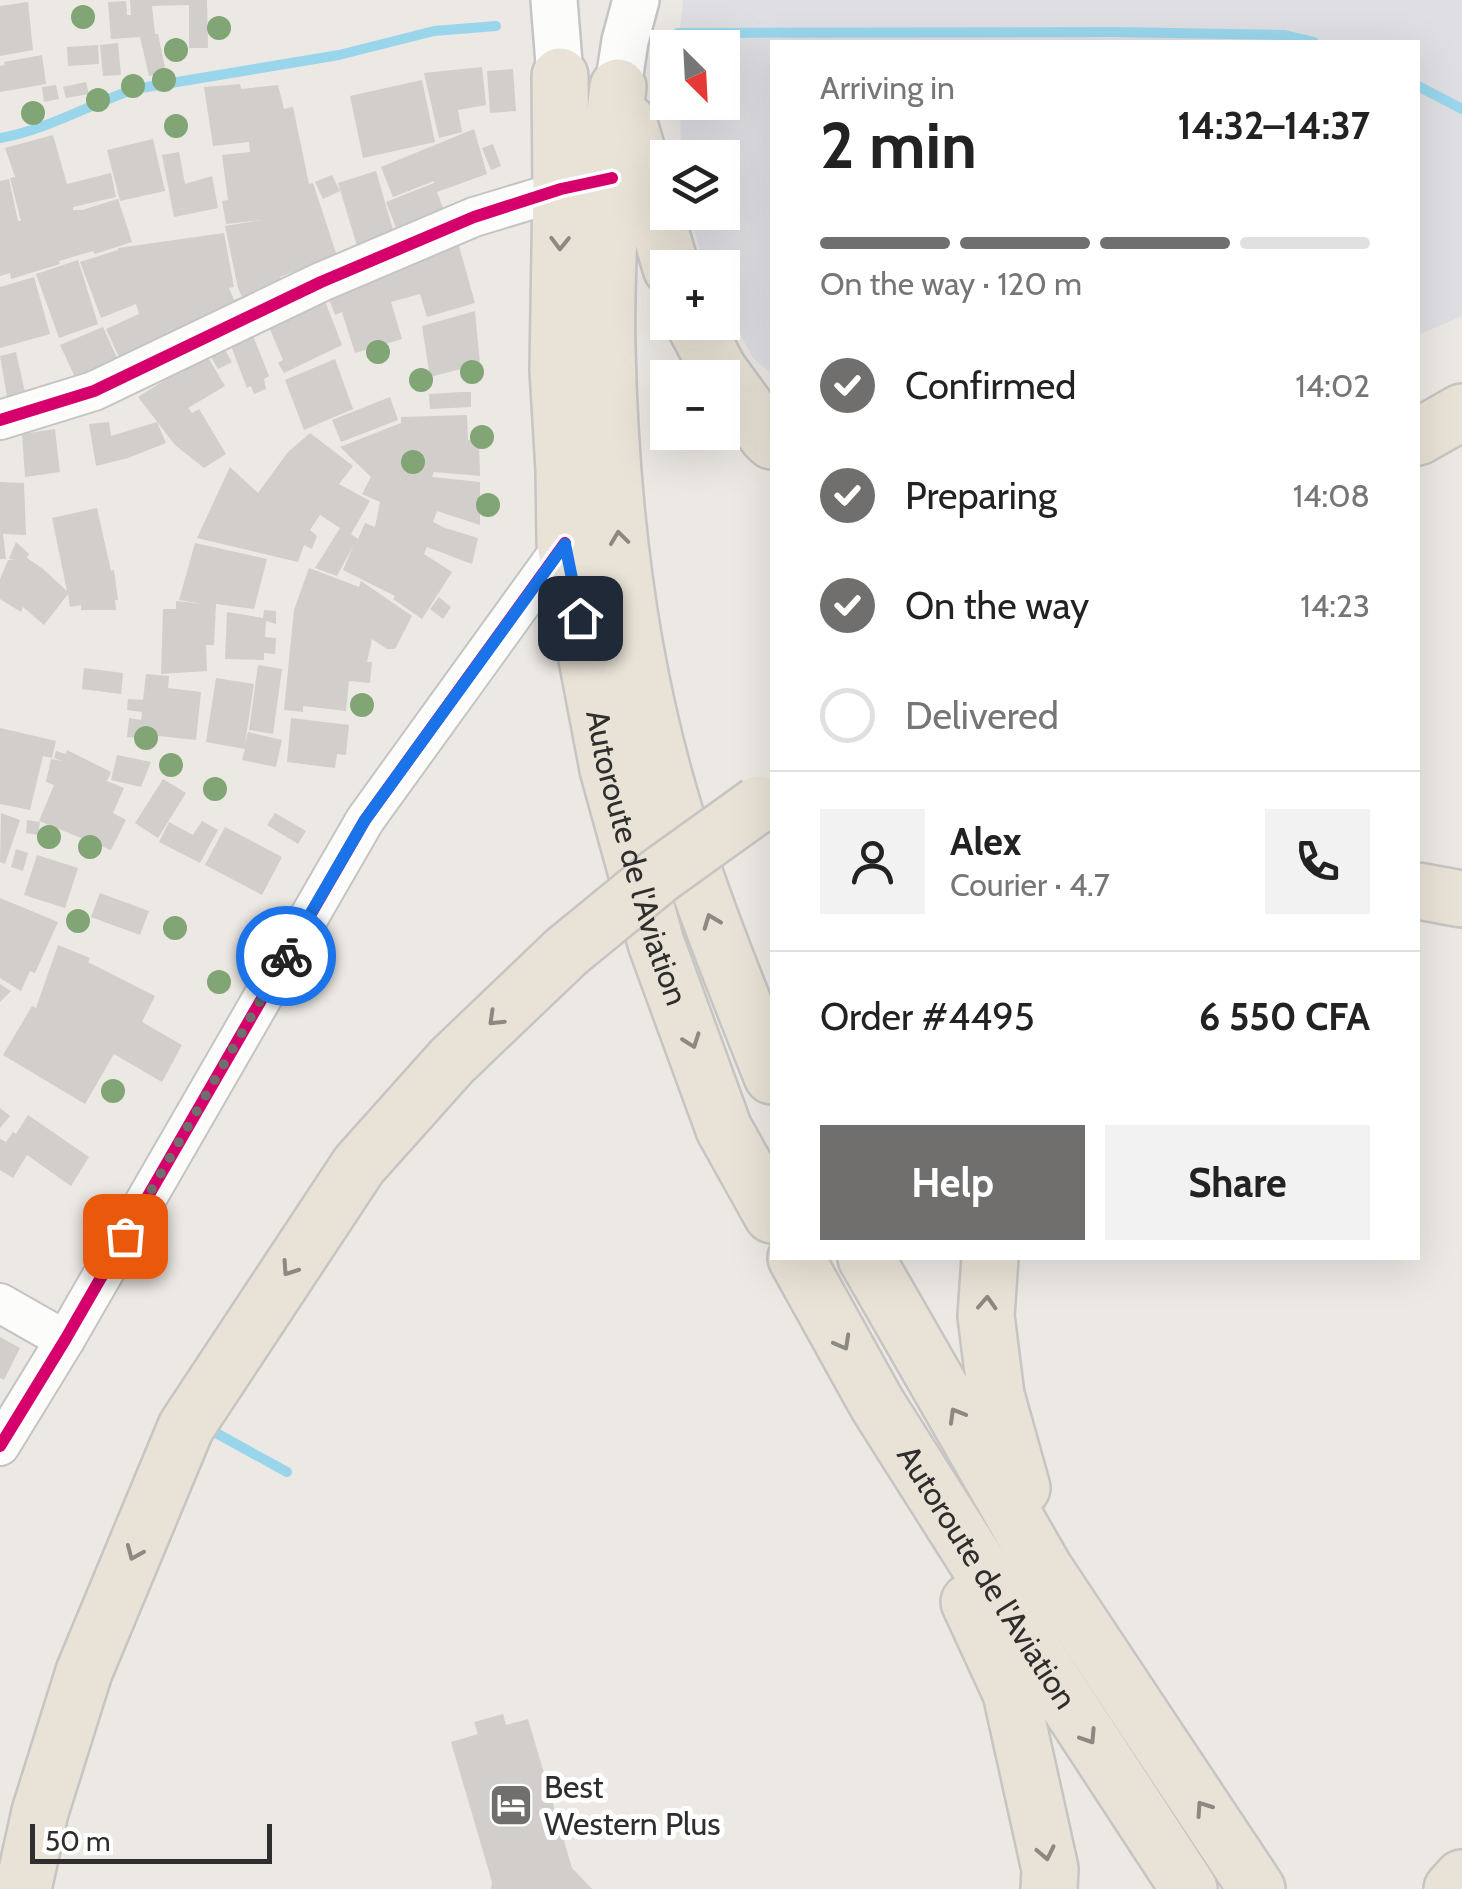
<!DOCTYPE html>
<meta charset="utf-8">
<style>
body{margin:0;font-family:Cabin,sans-serif;background:#f2f2f2;color:#222;height:100vh;display:flex;flex-direction:column;font-size:38px;white-space:nowrap}
*{box-sizing:border-box;margin:0}
p{font-size:32px;color:#767676}
.icon{flex:none;width:55px;height:55px;fill:none;stroke:currentColor;stroke-width:2;stroke-linecap:round;stroke-linejoin:round}
.map{position:relative;flex:1;overflow:hidden}
.panel{position:absolute;left:770px;top:40px;width:650px;height:1220px;display:flex;flex-direction:column;background:#fff;border-radius:0px;box-shadow:0 10px 40px #0002}
.panel>*{flex:none}
.needle{width:65px;rotate:156deg}
.controls{position:absolute;left:650px;top:30px;display:grid;gap:20px}
.controls a{display:grid;place-items:center;width:90px;height:90px;border-radius:0px;background:#fff;box-shadow:0 10px 40px #0002;font-size:50px}
.scale{position:absolute;left:30px;bottom:25px;width:242px;box-sizing:border-box;padding-left:10px;border:5px solid #2e2e2e;border-top:0;font-size:28px;line-height:35px;white-space:nowrap;color:#2e2e2e;-webkit-text-stroke:8px #fff;paint-order:stroke}
.pin{position:absolute;display:grid;place-items:center;width:85px;height:85px;color:#fff;margin:-42px;border-radius:20px;box-shadow:0 5px 15px #0006}
.courier{position:absolute;display:grid;place-items:center;width:100px;height:100px;margin:-50px;border:8px solid #1a73e8;border-radius:50%;background:#fff;color:#222;box-shadow:0 2px 12px #0007}
.headline em{font-style:normal;font-weight:700}
.headline div{display:flex;flex-direction:column-reverse}
.headline{display:flex;align-items:center;justify-content:space-between;height:170px;padding:0 50px}
h1{font-size:65px;font-weight:700;line-height:75px}
.bar{display:grid;grid-template-columns:repeat(4,1fr);gap:15px 10px;align-content:center;height:120px;padding:0 50px}
.bar i{height:12px;border-radius:8px;background:#e0e0e0}
.bar .selected{background:#706f6e}
.bar p{grid-column:span 4}
.line{display:flex;align-items:center;gap:25px;padding:0 50px;border-top:2px solid #e0e0e0}
.line div{flex:1}
.round{display:grid;place-items:center;flex:none;width:105px;height:105px;border-radius:0px;background:#f2f2f2}
ol{padding:0 50px;list-style:none}
li{display:flex;align-items:center;gap:30px;height:110px}
li p{margin-inline-start:auto}
li .icon{padding:10px;border-radius:50%;background:#706f6e;color:#fff;stroke-width:4}
li:last-child{color:#767676}
li i{width:55px;height:55px;border:5px solid #e0e0e0;border-radius:50%}
.cta{display:flex;gap:20px;margin-top:auto;padding:20px 50px}
.cta a{flex:1;height:115px;border-radius:0px;background:#706f6e;color:#fff;font-size:40px;font-weight:700;line-height:115px;text-align:center}
.cta a+a{background:#f2f2f2;color:#222}
.map>svg:first-child{display:block}
.airport{fill:#dfdee2}
.lines{fill:none;stroke-linecap:round;stroke-linejoin:round}
.stream{stroke:#99d6ec;stroke-width:10}
.building{fill:#d1cecb}
.minor-casing{stroke:#c5c4c5;stroke-width:42}
.tertiary-casing{stroke:#c5c4c5;stroke-width:50}
.trunk-casing{stroke:#c6c5c4;stroke-width:60}
.minor{stroke:#fcfcfb;stroke-width:38}
.tertiary{stroke:#fcfcfb;stroke-width:45}
.trunk{stroke:#e9e2d6;stroke-width:55}
.trunk-bridge-casing{stroke:#c6c5c4;stroke-width:60;stroke-linecap:butt}
.trunk-bridge{stroke:#e9e2d6;stroke-width:55}
.cycleway-casing{stroke:#fff;stroke-width:19}
.cycleway{stroke:#d6006c;stroke-width:12}
.tree{fill:#82a575}
.oneway{stroke:#8c8882}
.done{stroke:#706f6e;stroke-width:10;stroke-dasharray:0 18}
.route{stroke:#1a73e8;stroke-width:12}
.labels{text-anchor:middle;stroke-width:10;stroke-linejoin:round;paint-order:stroke}
.street-label{font-size:32px;fill:#2e2e2e;stroke:#fff}
.poi-label{font-size:32px;fill:#2e2e2e;stroke:#fff;text-anchor:start}
</style>
<div class="map">
<svg width="1462" height="1889" viewBox="0 0 1462 1889">
<rect width="100%" height="100%" fill="#ece8e4"/>
<!-- airport -->
<polygon class="airport" points="683,0 1462,0 1462,316 1418,335 1418,42 772,42 772,374 753,358 723,302 722,268 705,267 689,213 722,212 722,158 681,157 680,103 722,102 722,48 678,47"/>
<g class="lines">
<!-- stream -->
<g class="stream">
<polyline points="678,33 1115,32 1285,35 1314,42"/>
<polyline points="1418,86 1462,109"/>
<path d="M0,138c47,-8 90,-34 135,-49l204,-34 95,-24 62,-5"/>
<polyline points="207,1428 287,1472"/>
</g>
</g>
<!-- building -->
<g class="building">
<polygon points="130,0 207,0 208,48 189,48 189,5 152,6 155,34 158,34 166,73 149,76 140,37 111,39 108,2 126,1 127,15 131,15"/>
<polygon points="28,2 33,50 0,56 0,6"/>
<polygon points="118,43 121,75 103,76 100,45"/>
<polygon points="98,45 99,64 68,66 67,47"/>
<polygon points="42,55 46,84 0,92 0,66 5,65 4,62"/>
<polygon points="482,67 486,105 458,110 462,132 439,138 424,73"/>
<polygon points="513,69 516,111 490,113 487,71"/>
<polygon points="422,80 435,142 363,158 350,96"/>
<polygon points="86,82 89,94 66,98 63,87"/>
<polygon points="240,84 241,89 278,85 284,109 293,107 309,184 313,183 337,256 280,277 284,288 243,297 250,313 125,370 106,329 139,314 136,304 101,318 80,262 118,250 118,248 224,233 234,287 229,288 234,300 242,297 238,288 225,226 262,220 226,224 222,201 228,200 222,155 250,152 249,142 213,146 204,87"/>
<polygon points="56,85 59,99 44,102 42,87"/>
<polygon points="474,129 487,174 437,192 446,216 399,235 386,202 434,183 434,181 393,197 381,167"/>
<polygon points="53,135 67,184 111,173 116,197 73,207 73,210 82,210 118,199 132,242 95,254 93,251 59,261 60,264 11,279 10,273 0,276 0,181 9,179 18,221 21,221 10,178 15,177 5,148"/>
<polygon points="153,139 165,191 120,201 107,150"/>
<polygon points="493,144 501,166 491,170 482,148"/>
<polygon points="179,152 185,184 212,176 218,208 174,217 162,155"/>
<polygon points="376,171 395,237 358,249 338,183"/>
<polygon points="332,175 340,191 323,199 315,182"/>
<polygon points="459,246 475,303 427,317 420,294 391,302 402,339 355,353 342,312 335,315 324,286"/>
<polygon points="78,260 98,324 59,338 36,274"/>
<polygon points="34,277 50,334 0,348 0,287"/>
<polygon points="323,296 342,345 284,373 278,363 283,360 265,318"/>
<polygon points="475,311 480,364 430,377 422,326"/>
<polygon points="103,327 123,371 81,390 60,345"/>
<polygon points="252,333 269,376 264,379 266,389 254,394 251,386 247,388 231,346"/>
<polygon points="225,350 232,362 218,369 211,357"/>
<polygon points="16,352 26,397 8,402 0,356"/>
<polygon points="206,354 225,386 188,408 192,413 199,409 226,454 204,468 175,445 138,397"/>
<polygon points="335,359 353,409 304,430 285,380"/>
<polygon points="461,392 471,392 471,407 430,409 429,394"/>
<polygon points="390,397 398,420 341,442 332,420"/>
<polygon points="467,415 468,440 479,440 480,476 434,472 432,477 480,482 480,525 437,511 433,522 445,528 478,538 472,564 427,547 424,554 452,572 422,619 393,599 395,596 343,570 354,544 337,576 315,568 340,528 320,515 310,530 317,536 312,549 304,545 298,562 197,538 230,467 258,493 288,452 310,433 353,466 339,484 370,501 351,534 358,539 365,523 375,527 380,502 362,494 371,477 340,447 401,423 401,417"/>
<polygon points="109,422 111,436 157,422 166,443 128,458 96,466 89,424"/>
<polygon points="55,429 60,472 25,477 22,434"/>
<polygon points="0,482 24,483 26,535 3,534 6,559 0,559"/>
<polygon points="97,508 111,571 114,570 118,600 115,600 116,610 81,610 81,605 70,607 68,594 44,625 23,607 21,612 0,599 0,579 8,560 15,560 9,559 16,542 29,554 27,558 43,569 67,591 52,518"/>
<polygon points="195,543 267,559 266,563 254,609 216,604 214,645 206,645 207,671 161,674 163,609 176,609 176,601 204,604 179,600"/>
<polygon points="309,568 359,587 361,581 412,616 395,649 387,649 372,639 367,662 372,662 370,683 349,681 346,711 303,706 303,712 284,710 294,610"/>
<polygon points="439,597 451,607 443,619 430,609"/>
<polygon points="264,610 276,611 276,624 266,621 265,637 276,638 275,654 264,653 264,660 225,659 227,612 263,618"/>
<polygon points="258,665 282,669 273,734 249,730"/>
<polygon points="84,668 123,673 121,694 82,689"/>
<polygon points="146,674 169,676 168,688 201,692 196,740 140,734 139,738 127,737 129,718 141,720 142,712 127,710 128,699 143,700"/>
<polygon points="216,678 254,684 245,744 248,732 282,740 276,767 242,760 245,749 206,742"/>
<polygon points="291,718 349,725 346,755 337,754 335,768 287,762"/>
<polygon points="0,728 56,741 52,758 43,756 30,810 0,804"/>
<polygon points="67,750 111,772 107,781 124,788 113,813 126,820 111,850 39,821 54,785 46,782 51,759 62,761 54,758 56,751 66,754"/>
<polygon points="117,755 151,762 141,787 111,780"/>
<polygon points="163,779 186,793 158,838 135,823"/>
<polygon points="1,813 20,820 5,864 0,862"/>
<polygon points="275,813 306,831 298,844 267,825"/>
<polygon points="27,820 40,822 38,835 26,833"/>
<polygon points="202,821 218,830 200,863 159,842 169,822 193,835"/>
<polygon points="225,827 282,857 262,895 205,865"/>
<polygon points="16,849 28,853 23,871 11,867"/>
<polygon points="37,855 78,868 65,908 24,895"/>
<polygon points="100,893 149,911 140,935 91,917"/>
<polygon points="0,898 58,922 35,973 30,971 21,991 0,978"/>
<polygon points="58,945 90,958 88,962 155,996 142,1022 182,1045 162,1082 114,1054 85,1104 3,1055 32,1006 36,1008"/>
<polygon points="0,984 11,991 0,1002"/>
<polygon points="0,1108 10,1116 0,1128"/>
<polygon points="28,1115 89,1157 71,1186 27,1155 13,1178 0,1170 0,1139 6,1142 13,1132 16,1134"/>
<polygon points="0,1337 20,1348 4,1380 0,1378"/>
<polygon points="503,1714 506,1725 528,1719 572,1868 592,1889 491,1889 492,1882 451,1742 478,1734 474,1722"/>
</g>
<g class="lines">
<!-- minor casing -->
<g class="minor-casing">
<g id="minor">
<polyline points="0,420 94,391 321,282 474,217 580,185"/>
<polyline points="0,1303 65,1340"/>
<polyline points="0,1446 65,1340 365,820 565,543"/>
</g>
</g>
<!-- tertiary casing -->
<g class="tertiary-casing">
<g id="tertiary">
<polyline points="554,0 560,76"/>
<polyline points="618,87 625,41 636,0"/>
</g>
</g>
<!-- trunk casing -->
<g class="trunk-casing">
<g id="trunk">
<path id="s1" d="M560,76l1,113 -3,181 6,100 1,73 43,226 48,174 68,186 48,86"/>
<path d="M618,87l-4,32c-2,75 -9,152 -7,228 3,146 19,295 59,436 28,101 68,197 106,293"/>
<polyline points="629,123 671,268"/>
<polyline points="693,322 719,370 766,435 772,441"/>
<polyline points="1418,437 1462,412"/>
<polyline points="1418,891 1462,899"/>
<path id="s2" d="M796,1258l81,146 157,248 155,237"/>
<polyline points="866,1258 1044,1568 1257,1889"/>
<polyline points="990,1258 986,1316 996,1395 1022,1488"/>
<polyline points="969,1602 1011,1693 1050,1869 1049,1889"/>
<polyline points="23,1889 40,1812 84,1672 186,1427 359,1165 452,1061 566,952"/>
<polyline points="1452,1889 1462,1878"/>
</g>
</g>
<!-- minor -->
<use href="#minor" class="minor"/>
<!-- tertiary -->
<use href="#tertiary" class="tertiary"/>
<!-- trunk -->
<use href="#trunk" class="trunk"/>
<!-- trunk-bridge casing -->
<g class="trunk-bridge-casing">
<polyline id="trunk-bridge" points="566,952 660,875 759,804"/>
</g>
<!-- trunk-bridge -->
<use href="#trunk-bridge" class="trunk-bridge"/>
<!-- cycleway casing -->
<g class="cycleway-casing">
<g id="cycleway">
<polyline points="0,420 94,391 321,282 474,217 561,189 612,178"/>
<polyline points="0,1446 65,1340 365,820 565,543"/>
</g>
</g>
<!-- cycleway -->
<use href="#cycleway" class="cycleway"/>
</g>
<!-- trees -->
<g class="tree">
<circle cx="83" cy="17" r="12"/>
<circle cx="219" cy="28" r="12"/>
<circle cx="176" cy="50" r="12"/>
<circle cx="164" cy="80" r="12"/>
<circle cx="133" cy="86" r="12"/>
<circle cx="98" cy="100" r="12"/>
<circle cx="33" cy="113" r="12"/>
<circle cx="176" cy="126" r="12"/>
<circle cx="378" cy="352" r="12"/>
<circle cx="472" cy="372" r="12"/>
<circle cx="421" cy="380" r="12"/>
<circle cx="482" cy="437" r="12"/>
<circle cx="413" cy="462" r="12"/>
<circle cx="488" cy="505" r="12"/>
<circle cx="362" cy="705" r="12"/>
<circle cx="146" cy="738" r="12"/>
<circle cx="171" cy="765" r="12"/>
<circle cx="215" cy="789" r="12"/>
<circle cx="49" cy="837" r="12"/>
<circle cx="90" cy="847" r="12"/>
<circle cx="78" cy="921" r="12"/>
<circle cx="175" cy="928" r="12"/>
<circle cx="219" cy="982" r="12"/>
<circle cx="113" cy="1091" r="12"/>
</g>
<!-- one-way arrows -->
<defs><path id="oneway-chevron" d="M-2-3.5L2.5 0L-2 3.5" fill="none" stroke-width="1.6" stroke-linecap="round" stroke-linejoin="round" transform="scale(2.5)"/></defs>
<g class="oneway">
<use href="#oneway-chevron" transform="translate(560 243) rotate(91)"/>
<use href="#oneway-chevron" transform="translate(619 538) rotate(-97)"/>
<use href="#oneway-chevron" transform="translate(711 921) rotate(-111)"/>
<use href="#oneway-chevron" transform="translate(495 1019) rotate(136)"/>
<use href="#oneway-chevron" transform="translate(692 1041) rotate(70)"/>
<use href="#oneway-chevron" transform="translate(289 1269) rotate(124)"/>
<use href="#oneway-chevron" transform="translate(987 1303) rotate(-87)"/>
<use href="#oneway-chevron" transform="translate(843 1343) rotate(61)"/>
<use href="#oneway-chevron" transform="translate(956 1415) rotate(-120)"/>
<use href="#oneway-chevron" transform="translate(134 1553) rotate(113)"/>
<use href="#oneway-chevron" transform="translate(1089 1737) rotate(57)"/>
<use href="#oneway-chevron" transform="translate(1203 1808) rotate(-124)"/>
<use href="#oneway-chevron" transform="translate(1046 1853) rotate(78)"/>
</g>
<g class="lines">
<!-- done -->
<polyline class="done" points="125,1236 286,956"/>
<!-- route -->
<polyline class="route" points="286,956 365,820 565,544 580,618"/>
</g>
<!-- icons -->
<defs>
<g id="hotel-square" transform="scale(2.25)"><rect x="-9" y="-9" width="18" height="18" rx="4" fill="#706f6e" stroke="#fff"/><path d="M-6-4.5h1.5V1H6V5H4.5V3h-9V5H-6ZM-4 0a1.8 1.8 0 1 1 3.6 0ZM.5 0V-2.5h3Q6-2.5 6 0Z" fill="#fff"/></g>
</defs>
<g fill-rule="evenodd">
<use href="#hotel-square" x="511" y="1805"/>
</g>
<g class="labels">
<!-- street labels -->
<g class="street-label">
<text dy="11" stroke="none"><textPath href="#s1" startOffset="790">Autoroute de l'Aviation</textPath></text>
<text dy="11" stroke="none"><textPath href="#s2" startOffset="372">Autoroute de l'Aviation</textPath></text>
</g>
<!-- poi labels -->
<g class="poi-label">
<text x="544" y="1798">Best<tspan x="544" dy="37">Western Plus</tspan></text>
</g>
</g>
</svg>
<div class="controls">
<a><svg class="needle" viewBox="-14 -14 28 28"><path d="M0-13l5 13h-10z" fill="#e53935"/><path d="M0 13l5-13h-10z" fill="#767676"/></svg></a>
<a><svg class="icon" aria-label="layers" viewBox="0 0 24 24"><path d="M12 4l9 5-9 5-9-5zM3 14l9 5 9-5"/></svg></a>
<a>+</a>
<a>−</a>
</div>
<div class="scale">50 m</div>
<div class="pin" style="left:125px;top:1236px;background:#ea580c"><svg class="icon" aria-label="bag" viewBox="0 0 24 24"><path d="M5 8h14l-1 12H6zM9 8a3 3 0 0 1 6 0"/></svg></div>
<div class="pin" style="left:580px;top:618px;background:#1f2937"><svg class="icon" aria-label="home" viewBox="0 0 24 24"><path d="M3 11l9-7 9 7M6 9v11h12V9"/></svg></div>
<div class="courier" style="left:286px;top:956px"><svg class="icon" aria-label="bike" viewBox="0 0 24 24"><circle cx="6" cy="16" r="4"/><circle cx="18" cy="16" r="4"/><path d="M6 16l4-8h5l3 8M10 8l3 8H6M13 5h3"/></svg></div>
<section class="panel">
<div class="headline"><div><h1>2 min</h1><p>Arriving in</p></div><em>14:32–14:37</em></div>
<div class="bar"><i class="selected"></i><i class="selected"></i><i class="selected"></i><i></i><p>On the way · 120 m</p></div>
<ol>
<li><svg class="icon" aria-label="check" viewBox="0 0 24 24"><path d="M5 12l5 5 9-10"/></svg>Confirmed<p>14:02</p></li>
<li><svg class="icon" aria-label="check" viewBox="0 0 24 24"><path d="M5 12l5 5 9-10"/></svg>Preparing<p>14:08</p></li>
<li><svg class="icon" aria-label="check" viewBox="0 0 24 24"><path d="M5 12l5 5 9-10"/></svg>On the way<p>14:23</p></li>
<li><i></i>Delivered</li>
</ol>
<div class="line" style="height:180px"><a class="round"><svg class="icon" aria-label="person" viewBox="0 0 24 24"><circle cx="12" cy="8" r="4"/><path d="M4 21q1-7 8-7t8 7"/></svg></a><div><b>Alex</b><p>Courier · 4.7</p></div><a class="round"><svg class="icon" aria-label="phone" viewBox="0 0 24 24"><path d="M5 4h4l2 5-3 2q2 4 5 5l2-3 5 2v4C11 20 4 13 5 4z"/></svg></a></div>
<div class="line" style="height:130px"><div>Order #4495</div><b>6 550 CFA</b></div>
<div class="cta"><a>Help</a><a>Share</a></div>
</section>
</div>
